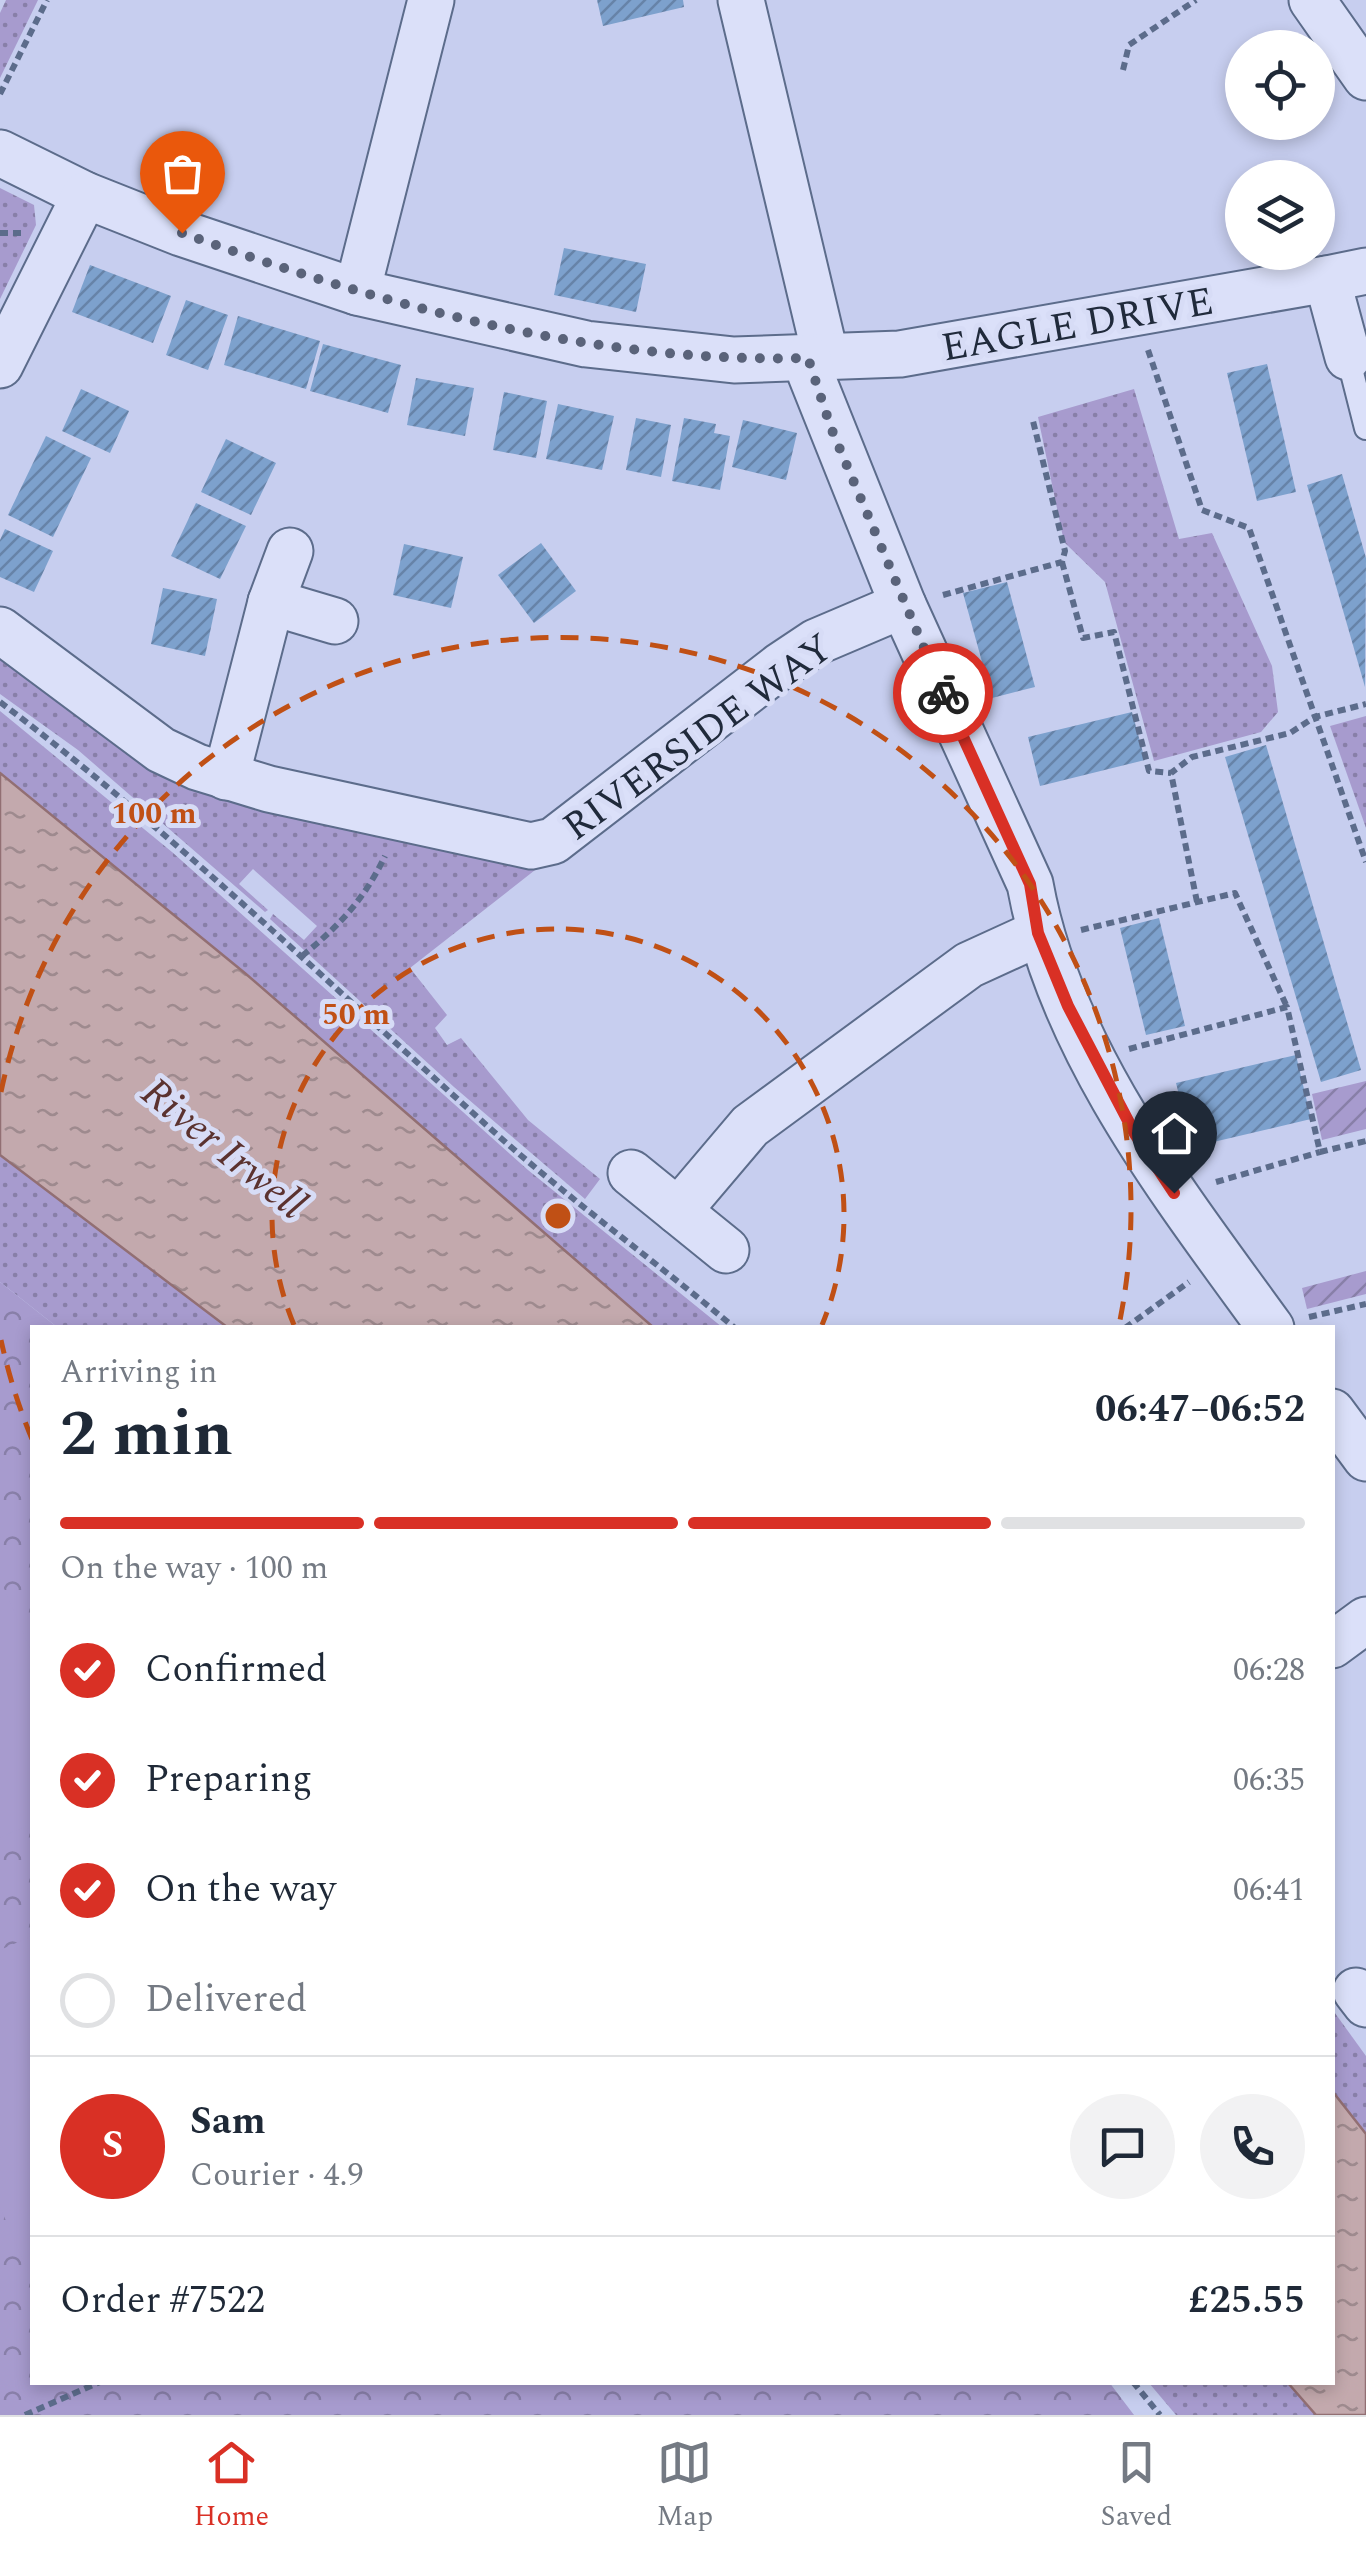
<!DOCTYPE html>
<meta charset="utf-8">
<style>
body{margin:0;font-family:Spectral,serif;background:#f2f2f3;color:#1f2937;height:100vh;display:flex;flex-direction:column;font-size:38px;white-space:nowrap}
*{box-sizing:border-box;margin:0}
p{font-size:32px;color:#747a83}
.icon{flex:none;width:55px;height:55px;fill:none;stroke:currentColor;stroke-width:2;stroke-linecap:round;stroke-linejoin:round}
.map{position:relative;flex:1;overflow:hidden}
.sheet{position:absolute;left:30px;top:1325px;width:1305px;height:1060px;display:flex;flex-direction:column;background:#fff;border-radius:0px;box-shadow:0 5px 15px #0003}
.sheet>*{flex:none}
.fabs{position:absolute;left:1225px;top:30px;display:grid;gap:20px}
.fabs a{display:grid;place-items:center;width:110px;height:110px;border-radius:50%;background:#fff;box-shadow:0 5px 15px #0003;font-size:50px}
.pin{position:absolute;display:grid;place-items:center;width:85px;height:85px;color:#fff;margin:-102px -42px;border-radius:50% 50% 50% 0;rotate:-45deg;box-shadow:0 0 10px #0007}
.pin .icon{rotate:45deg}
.courier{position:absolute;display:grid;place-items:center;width:100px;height:100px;margin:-50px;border:8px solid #d93025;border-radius:50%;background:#fff;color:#222;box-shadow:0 2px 12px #0007}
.head em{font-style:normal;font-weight:700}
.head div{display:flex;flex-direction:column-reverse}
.head{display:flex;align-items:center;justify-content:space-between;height:170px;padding:0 30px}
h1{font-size:65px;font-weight:700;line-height:75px}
.bar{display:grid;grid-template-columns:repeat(4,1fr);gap:15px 10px;align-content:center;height:120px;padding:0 30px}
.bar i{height:12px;border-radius:8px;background:#e0e1e3}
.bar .on{background:#d93025}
.bar p{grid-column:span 4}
.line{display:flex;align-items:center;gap:25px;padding:0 30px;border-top:2px solid #e0e1e3}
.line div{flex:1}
.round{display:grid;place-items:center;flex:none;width:105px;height:105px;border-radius:52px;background:#f2f2f3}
ol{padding:0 30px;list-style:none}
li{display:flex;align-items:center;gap:30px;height:110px}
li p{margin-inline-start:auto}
li .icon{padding:10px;border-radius:50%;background:#d93025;color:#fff;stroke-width:4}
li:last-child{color:#747a83}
li i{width:55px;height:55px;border:5px solid #e0e1e3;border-radius:50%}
.tab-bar{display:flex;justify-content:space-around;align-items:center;height:140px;border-top:2px solid #e0e1e3;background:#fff;font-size:28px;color:#747a83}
.tab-bar a{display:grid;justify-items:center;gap:5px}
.tab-bar .on{color:#d93025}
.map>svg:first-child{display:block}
.grass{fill:url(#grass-dots)}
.park{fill:url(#park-crowns)}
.garden{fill:url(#garden-furrows)}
.pitch{fill:#a79bce}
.water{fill:url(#water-ripples);stroke:#926f73;stroke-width:2.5}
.building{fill:url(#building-hatch)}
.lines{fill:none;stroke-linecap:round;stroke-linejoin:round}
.lane-casing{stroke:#5c6c8b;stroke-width:26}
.street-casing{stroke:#5c6c8b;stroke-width:49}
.path{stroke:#5c6c8b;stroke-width:6;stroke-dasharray:8 5;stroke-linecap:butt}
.lane{stroke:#dbe0f9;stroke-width:22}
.street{stroke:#dbe0f9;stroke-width:45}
.done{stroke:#5a637a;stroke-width:10;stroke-dasharray:0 18}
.route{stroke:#d93025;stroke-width:12}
.ring{fill:none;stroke:#c05015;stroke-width:5;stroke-dasharray:18 12}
.labels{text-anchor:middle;stroke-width:10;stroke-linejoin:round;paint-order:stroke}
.street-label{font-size:40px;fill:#202a3b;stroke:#d7dcf6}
.water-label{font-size:42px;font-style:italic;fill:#5b322f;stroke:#d7dcf6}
.centre{fill:#c05015;stroke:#d7dcf6;stroke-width:5}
.ring-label{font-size:30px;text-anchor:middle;font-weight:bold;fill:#c05015;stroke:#d7dcf6;stroke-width:10;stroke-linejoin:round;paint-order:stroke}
</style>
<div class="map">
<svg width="1366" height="2415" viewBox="0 0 1366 2415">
<defs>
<pattern id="grass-dots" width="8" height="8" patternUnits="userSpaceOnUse" patternTransform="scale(2.5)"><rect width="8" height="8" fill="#a79bce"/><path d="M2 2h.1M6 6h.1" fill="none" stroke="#887fa8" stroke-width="1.8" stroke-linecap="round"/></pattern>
<pattern id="park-crowns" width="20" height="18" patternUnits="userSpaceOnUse" patternTransform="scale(2.5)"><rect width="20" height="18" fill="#a79bce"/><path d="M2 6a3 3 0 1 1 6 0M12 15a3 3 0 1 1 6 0" fill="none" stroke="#887fa8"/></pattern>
<pattern id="garden-furrows" width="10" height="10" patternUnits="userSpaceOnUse" patternTransform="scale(2.5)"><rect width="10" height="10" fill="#a79bce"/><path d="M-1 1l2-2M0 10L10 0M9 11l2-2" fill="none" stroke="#887fa8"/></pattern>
<pattern id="water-ripples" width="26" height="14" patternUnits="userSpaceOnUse" patternTransform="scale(2.5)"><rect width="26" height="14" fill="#c3a9ad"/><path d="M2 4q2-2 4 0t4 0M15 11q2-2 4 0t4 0" fill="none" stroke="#9e8a8e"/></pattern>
<pattern id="building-hatch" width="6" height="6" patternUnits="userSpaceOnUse" patternTransform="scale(2.5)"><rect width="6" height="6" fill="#7da1cd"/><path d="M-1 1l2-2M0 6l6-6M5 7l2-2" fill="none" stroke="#6683a8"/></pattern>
</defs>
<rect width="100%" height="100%" fill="#c7ceef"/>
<!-- grass -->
<g class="grass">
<polygon points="6,0 38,0 0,78 0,13"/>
<polygon points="0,188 34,205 36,225 0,299"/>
<polygon points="1134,389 1179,539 1212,533 1272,666 1278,712 1261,732 1154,761 1105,582 1064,542 1038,417"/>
<polygon points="0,653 151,762 544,863 410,968 447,1015 435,1028 447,1045 461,1038 528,1120 600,1179 585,1199 454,1087 270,919 273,914 304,940 317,926 253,869 239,884 268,910 265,912 78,750 0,694"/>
<polygon points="0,711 172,852 528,1170 722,1327 653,1327 246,974 0,773"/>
<polygon points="1366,716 1366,828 1330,726"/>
<polygon points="0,1155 227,1327 57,1327 0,1282"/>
<polygon points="1332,2009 1366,2056 1366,2134 1333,2092"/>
<polygon points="1149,2383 1288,2383 1316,2415 1176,2415"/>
</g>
<!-- park -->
<polygon class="park" points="0,1282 57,1327 32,1328 32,2382 1109,2382 1134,2415 0,2415"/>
<!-- garden -->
<g class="garden">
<polygon points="1366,1081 1366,1129 1322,1140 1312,1094"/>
<polygon points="1366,1271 1366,1294 1307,1309 1302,1288"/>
</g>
<!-- pitch -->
<g class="pitch">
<polygon points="0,1579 32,1653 32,1823 0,1838"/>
<polygon points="32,1936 32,2281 0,2207 0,1950"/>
</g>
<!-- water -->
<g class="water">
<polygon points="0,773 246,974 653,1327 227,1327 0,1155"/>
<polygon points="1333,2092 1366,2134 1366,2415 1316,2415 1288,2383 1332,2382"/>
</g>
<!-- building -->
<g class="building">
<polygon points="597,0 683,0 684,7 603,26"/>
<polygon points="564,248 646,264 636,312 554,295"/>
<polygon points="90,265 171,296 153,343 72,312"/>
<polygon points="186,300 228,315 208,370 166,355"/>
<polygon points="238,316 320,341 306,389 224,365"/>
<polygon points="323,344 401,365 388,413 310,391"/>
<polygon points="1267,364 1296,492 1257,501 1227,373"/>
<polygon points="416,378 474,388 465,436 407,425"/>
<polygon points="81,389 129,411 110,453 62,431"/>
<polygon points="504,392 547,401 536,458 493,450"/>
<polygon points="558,404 614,416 602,470 546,459"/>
<polygon points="636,418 671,425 661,477 626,470"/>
<polygon points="684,418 716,424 714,433 730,436 720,490 672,481"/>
<polygon points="743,420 797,433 786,480 732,467"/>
<polygon points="46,436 91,458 53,537 8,515"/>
<polygon points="226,439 276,463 251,515 201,492"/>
<polygon points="1342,474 1366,558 1365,687 1307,485"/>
<polygon points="196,503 246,526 220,579 171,556"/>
<polygon points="5,529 53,551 34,592 0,577 0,540"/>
<polygon points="541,543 576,591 534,623 498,575"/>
<polygon points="404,544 463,557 451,608 393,595"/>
<polygon points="1007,582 1035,687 992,698 963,593"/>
<polygon points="163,588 217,599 205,656 151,644"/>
<polygon points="1132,712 1145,760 1040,786 1028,737"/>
<polygon points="1266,745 1361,1070 1321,1082 1225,757"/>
<polygon points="1159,918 1185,1026 1146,1035 1120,928"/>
<polygon points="1296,1055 1311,1119 1192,1147 1176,1083"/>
</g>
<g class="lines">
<!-- lane casing -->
<g class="lane-casing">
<polyline id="lane" points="1348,357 1366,428"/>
</g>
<!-- street casing -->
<g class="street-casing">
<g id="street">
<polyline points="741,0 826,358"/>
<polyline points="1312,0 1366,77"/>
<polyline points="0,153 85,195 181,233 357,292 586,344 734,360 900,354 1327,279"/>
<polyline points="357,292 431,0"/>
<polyline points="1348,357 1327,279 1366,271"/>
<path d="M808,358l3,17 92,230 127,279c30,166 144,310 241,444"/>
<polyline points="0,365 85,195"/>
<polyline points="271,602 335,621"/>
<polyline points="0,630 161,750 197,767 269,789 531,846 553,841 780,666 816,642 903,605"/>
<polyline points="226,777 271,602 290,551"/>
<polyline points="631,1173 726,1250"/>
<polyline points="678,1211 750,1126 969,965 1039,933"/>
<polyline points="1332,1412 1366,1458"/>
<polyline points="1332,1645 1366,1620"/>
<polyline points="1356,1991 1366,2004"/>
</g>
</g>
<!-- path -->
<g class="path">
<polyline points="1123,70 1129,45 1196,0"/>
<polyline points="0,94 47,0"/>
<polyline points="0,233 22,233"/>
<polyline points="1148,350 1202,510 1249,528 1366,862"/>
<polyline points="1062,562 1083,638 1114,632 1149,771 1171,773"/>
<polyline points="943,595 1062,562 1065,551 1032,417"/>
<path d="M0,702c174,131 331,284 493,429 77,69 162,130 242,197"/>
<polyline points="1197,902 1171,773 1192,757 1290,733 1315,717 1366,704"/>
<polyline points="1081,930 1235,893 1287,1007"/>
<path d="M302,956c37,-30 62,-56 83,-100"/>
<polyline points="1129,1049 1287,1007 1320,1152 1366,1141"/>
<polyline points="1216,1182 1320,1152"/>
<polyline points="1309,1317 1366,1304"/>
<polyline points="1125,1328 1189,1282"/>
<polyline points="1133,2382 1160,2415"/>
<polyline points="25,2415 100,2382"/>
</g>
<!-- lane -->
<use href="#lane" class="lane"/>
<!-- street -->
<use href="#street" class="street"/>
</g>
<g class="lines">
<!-- done -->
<path class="done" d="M182,233c200,72 412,131 626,125l23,70 112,265"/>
<!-- route -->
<polyline class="route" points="943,693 1030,884 1038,933 1068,1006 1135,1134 1174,1193"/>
</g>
<!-- distance rings -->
<g class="ring">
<path d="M294 1325A286 286 0 1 1 822 1325"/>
<path d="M32 1439A571 571 0 0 1 1 1340M1 1092A571 571 0 0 1 1119 1325"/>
</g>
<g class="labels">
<!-- street labels -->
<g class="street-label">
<text transform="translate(1077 323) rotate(-10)" y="14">EAGLE DRIVE</text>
<text transform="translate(697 736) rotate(-36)" y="14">RIVERSIDE WAY</text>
</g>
<!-- water labels -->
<g class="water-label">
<text transform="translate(225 1147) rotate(39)" y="15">River Irwell</text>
</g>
</g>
<circle cx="558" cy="1216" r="15" class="centre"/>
<g class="ring-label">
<text x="154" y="823">100 m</text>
<text x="356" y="1024">50 m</text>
</g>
</svg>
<div class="fabs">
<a><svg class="icon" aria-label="locate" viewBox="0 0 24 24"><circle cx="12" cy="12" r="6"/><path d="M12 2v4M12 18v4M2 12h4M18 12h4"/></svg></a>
<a><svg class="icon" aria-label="layers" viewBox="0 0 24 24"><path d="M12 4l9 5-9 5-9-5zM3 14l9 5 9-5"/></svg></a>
</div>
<div class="pin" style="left:182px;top:233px;background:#ea580c"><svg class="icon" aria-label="bag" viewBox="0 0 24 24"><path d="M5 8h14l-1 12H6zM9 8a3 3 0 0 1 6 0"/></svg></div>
<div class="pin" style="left:1174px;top:1193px;background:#1f2937"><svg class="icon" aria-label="home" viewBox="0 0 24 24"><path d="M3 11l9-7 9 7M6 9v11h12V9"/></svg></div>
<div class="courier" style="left:943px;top:693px"><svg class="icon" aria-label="bike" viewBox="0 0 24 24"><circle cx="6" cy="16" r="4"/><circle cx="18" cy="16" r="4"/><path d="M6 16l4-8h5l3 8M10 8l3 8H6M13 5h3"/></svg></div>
<section class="sheet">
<div class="head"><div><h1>2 min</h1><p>Arriving in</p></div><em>06:47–06:52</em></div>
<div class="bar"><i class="on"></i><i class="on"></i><i class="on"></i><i></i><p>On the way · 100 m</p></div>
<ol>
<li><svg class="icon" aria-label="check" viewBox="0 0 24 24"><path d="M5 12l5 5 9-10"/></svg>Confirmed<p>06:28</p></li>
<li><svg class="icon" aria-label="check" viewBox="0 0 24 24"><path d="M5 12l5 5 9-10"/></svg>Preparing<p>06:35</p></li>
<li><svg class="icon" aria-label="check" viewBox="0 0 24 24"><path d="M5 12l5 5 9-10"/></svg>On the way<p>06:41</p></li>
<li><i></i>Delivered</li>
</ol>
<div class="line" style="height:180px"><b class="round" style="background:#d93025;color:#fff">S</b><div><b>Sam</b><p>Courier · 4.9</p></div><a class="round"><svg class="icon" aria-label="chat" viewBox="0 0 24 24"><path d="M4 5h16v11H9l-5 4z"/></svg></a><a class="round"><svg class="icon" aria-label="phone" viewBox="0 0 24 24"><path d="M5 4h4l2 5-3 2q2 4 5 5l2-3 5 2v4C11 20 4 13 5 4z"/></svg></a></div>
<div class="line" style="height:130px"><div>Order #7522</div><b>£25.55</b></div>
</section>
</div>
<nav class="tab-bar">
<a class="on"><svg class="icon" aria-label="home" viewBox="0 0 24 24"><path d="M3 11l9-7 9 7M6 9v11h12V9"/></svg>Home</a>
<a><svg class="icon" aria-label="map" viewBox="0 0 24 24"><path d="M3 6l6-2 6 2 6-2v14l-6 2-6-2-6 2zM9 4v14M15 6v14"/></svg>Map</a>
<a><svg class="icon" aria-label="saved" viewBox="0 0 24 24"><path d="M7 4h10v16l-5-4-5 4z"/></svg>Saved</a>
</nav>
